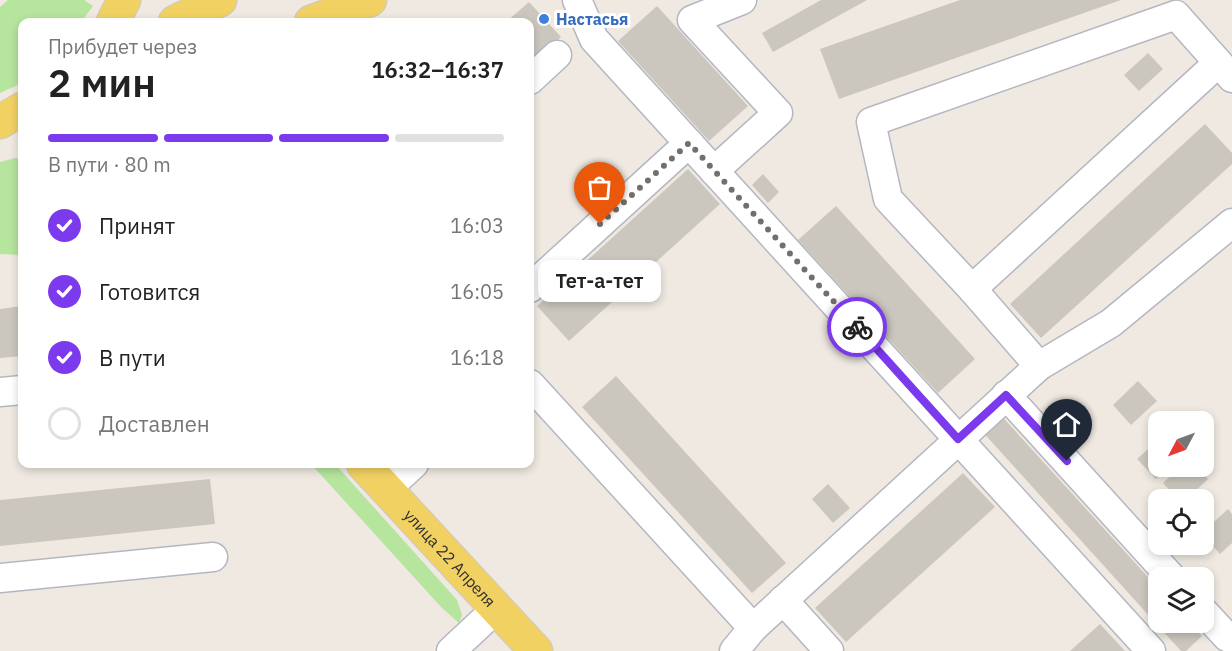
<!DOCTYPE html>
<html lang="ru">
<meta charset="utf-8">
<style>
body{margin:0;font-family:"IBM Plex Sans",sans-serif;background:#f6f6f6;color:#222;height:100vh;display:flex;flex-direction:column;font-size:22px;white-space:nowrap}
*{box-sizing:border-box;margin:0}
p{font-size:20px;color:#767676}
.icon{flex:none;width:33px;height:33px;fill:none;stroke:currentColor;stroke-width:2;stroke-linecap:round;stroke-linejoin:round}
.map{position:relative;flex:1;overflow:hidden}
.details{position:absolute;left:18px;top:18px;width:516px;height:450px;display:flex;flex-direction:column;background:#fff;border-radius:12px;box-shadow:0 3px 9px #0003}
.details>*{flex:none}
.needle{width:39px;rotate:229deg}
.controls{position:absolute;left:1148px;top:411px;display:grid;gap:12px}
.controls a{display:grid;place-items:center;width:66px;height:66px;border-radius:12px;background:#fff;box-shadow:0 3px 9px #0003;font-size:30px}
.pin{position:absolute;display:grid;place-items:center;width:51px;height:51px;color:#fff;margin:-62px -26px;border-radius:50% 50% 50% 0;rotate:-45deg;box-shadow:0 0 6px #0007}
.pin .icon{rotate:45deg}
.courier{position:absolute;display:grid;place-items:center;width:60px;height:60px;margin:-30px;border:4px solid #7c3aed;border-radius:50%;background:#fff;color:#222;box-shadow:0 2px 8px #0007}
.bubble{position:absolute;height:42px;border-radius:12px;background:#fff;box-shadow:0 3px 9px #0003;font-size:20px;font-weight:600;line-height:42px;text-align:center}
.overview em{font-style:normal;font-weight:600}
.overview div{display:flex;flex-direction:column-reverse}
.overview{display:flex;align-items:center;justify-content:space-between;height:102px;padding:0 30px}
h1{font-size:39px;font-weight:600;line-height:45px}
.bar{display:grid;grid-template-columns:repeat(4,1fr);gap:9px 6px;align-content:center;height:72px;padding:0 30px}
.bar i{height:8px;border-radius:4px;background:#e0e0e0}
.bar .current{background:#7c3aed}
.bar p{grid-column:span 4}
ol{padding:0 30px;list-style:none}
li{display:flex;align-items:center;gap:18px;height:66px}
li p{margin-inline-start:auto}
li .icon{padding:6px;border-radius:50%;background:#7c3aed;color:#fff;stroke-width:4}
li:last-child{color:#767676}
li i{width:33px;height:33px;border:3px solid #e0e0e0;border-radius:50%}
.map>svg:first-child{display:block}
.green{fill:#b6e59e}
.building{fill:#cbc7bf}
.lines{fill:none;stroke-linecap:round;stroke-linejoin:round}
.minor-casing{stroke:#b4b7c1;stroke-width:31}
.major-casing{stroke:#c9c9c9;stroke-width:35}
.minor{stroke:#fff;stroke-width:28}
.major{stroke:#f2d163;stroke-width:33}
.done{stroke:#726f6d;stroke-width:6;stroke-dasharray:0 10.8}
.route{stroke:#7c3aed;stroke-width:8}
.shop-dot{fill:#3f7fe0;stroke:#fff;stroke-width:2}
.labels{text-anchor:middle;stroke-width:6;stroke-linejoin:round;paint-order:stroke}
.shop-label{font-size:16px;font-weight:bold;fill:#366cbe;stroke:#fff;text-anchor:start}
.street-label{font-size:16px;fill:#2e2e2e;stroke:#fff}
</style>
<div class="map">
<svg width="1232" height="651" viewBox="0 0 1232 651">
<rect width="100%" height="100%" fill="#efe9e1"/>
<!-- green -->
<g class="green">
<polygon points="8,0 84,0 93,6 81,22 22,22 22,83 0,93 0,7"/>
<polygon points="15,158 22,159 22,255 0,254 0,162"/>
<polygon points="311,464 335,464 457,600 462,615 459,623 442,608"/>
</g>
<!-- building -->
<g class="building">
<polygon points="821,0 867,0 773,52 762,33"/>
<polygon points="960,0 1121,0 839,99 820,49"/>
<polygon points="529,2 561,37 530,66 530,22 506,22"/>
<polygon points="657,6 748,106 709,141 618,41"/>
<polygon points="1148,53 1163,69 1139,91 1124,75"/>
<polygon points="1205,124 1232,153 1232,164 1041,338 1010,304"/>
<polygon points="688,169 720,204 569,341 537,306"/>
<polygon points="763,174 779,192 768,203 752,185"/>
<polygon points="836,206 975,359 938,393 798,240"/>
<polygon points="22,306 22,356 0,358 0,309"/>
<polygon points="616,376 786,563 752,593 582,407"/>
<polygon points="1138,381 1157,401 1131,425 1113,405"/>
<polygon points="997,411 1158,588 1158,622 1189,622 1202,636 1186,651 1181,651 979,428"/>
<polygon points="1158,440 1158,466 1170,466 1156,479 1137,459"/>
<polygon points="1181,466 1196,466 1208,479 1186,500 1178,500 1163,483"/>
<polygon points="963,473 995,507 846,642 815,608"/>
<polygon points="210,479 215,524 0,546 0,500"/>
<polygon points="828,484 850,508 833,523 812,499"/>
<polygon points="1228,509 1232,514 1232,543 1220,554 1203,535 1203,532"/>
<polygon points="1100,624 1125,651 1070,651"/>
</g>
<g class="lines">
<!-- minor casing -->
<g class="minor-casing">
<g id="minor">
<polyline points="577,0 594,39 1151,651"/>
<polyline points="530,80 557,55"/>
<polyline points="714,171 778,113 692,20 742,0"/>
<polyline points="530,288 689,143"/>
<polyline points="972,289 1218,63"/>
<polyline points="1039,366 972,289 888,199 871,122 1176,15 1232,78"/>
<polyline points="530,384 753,628"/>
<polyline points="0,392 22,390"/>
<polyline points="1006,395 1172,578"/>
<polyline points="387,489 414,464"/>
<polyline points="0,578 213,557"/>
<polyline points="783,600 829,651"/>
<polyline points="1203,611 1227,637 1232,639"/>
<polyline points="451,651 497,608"/>
<polyline points="734,651 753,628 1039,366 1111,323 1232,223"/>
</g>
</g>
<!-- major casing -->
<g class="major-casing">
<g id="major">
<polyline points="113,22 124,0"/>
<polyline points="175,22 220,0"/>
<polyline points="311,22 370,0"/>
<polyline points="0,122 22,109"/>
<path id="s1" d="M363,464l173,187"/>
</g>
</g>
<!-- minor -->
<use href="#minor" class="minor"/>
<!-- major -->
<use href="#major" class="major"/>
</g>
<g class="lines">
<!-- done -->
<polyline class="done" points="600,224 689,143 857,327"/>
<!-- route -->
<polyline class="route" points="857,327 958,439 1006,395 1067,461"/>
</g>
<!-- markers -->
<circle class="shop-dot" cx="544" cy="19" r="6"/>
<g class="labels">
<!-- shop labels -->
<g class="shop-label">
<text x="556" y="25">Настасья</text>
</g>
<!-- street labels -->
<g class="street-label">
<text dy="6" stroke="none"><textPath href="#s1" startOffset="128">улица 22 Апреля</textPath></text>
</g>
</g>
</svg>
<div class="controls">
<a><svg class="needle" viewBox="-14 -14 28 28"><path d="M0-13l5 13h-10z" fill="#e53935"/><path d="M0 13l5-13h-10z" fill="#767676"/></svg></a>
<a><svg class="icon" aria-label="locate" viewBox="0 0 24 24"><circle cx="12" cy="12" r="6"/><path d="M12 2v4M12 18v4M2 12h4M18 12h4"/></svg></a>
<a><svg class="icon" aria-label="layers" viewBox="0 0 24 24"><path d="M12 4l9 5-9 5-9-5zM3 14l9 5 9-5"/></svg></a>
</div>
<div class="pin" style="left:600px;top:224px;background:#ea580c"><svg class="icon" aria-label="bag" viewBox="0 0 24 24"><path d="M5 8h14l-1 12H6zM9 8a3 3 0 0 1 6 0"/></svg></div>
<div class="pin" style="left:1067px;top:461px;background:#1f2937"><svg class="icon" aria-label="home" viewBox="0 0 24 24"><path d="M3 11l9-7 9 7M6 9v11h12V9"/></svg></div>
<div class="courier" style="left:857px;top:327px"><svg class="icon" aria-label="bike" viewBox="0 0 24 24"><circle cx="6" cy="16" r="4"/><circle cx="18" cy="16" r="4"/><path d="M6 16l4-8h5l3 8M10 8l3 8H6M13 5h3"/></svg></div>
<div class="bubble" style="left:538px;top:260px;width:123px">Тет-а-тет</div>
<section class="details">
<div class="overview"><div><h1>2 мин</h1><p>Прибудет через</p></div><em>16:32–16:37</em></div>
<div class="bar"><i class="current"></i><i class="current"></i><i class="current"></i><i></i><p>В пути · 80 m</p></div>
<ol>
<li><svg class="icon" aria-label="check" viewBox="0 0 24 24"><path d="M5 12l5 5 9-10"/></svg>Принят<p>16:03</p></li>
<li><svg class="icon" aria-label="check" viewBox="0 0 24 24"><path d="M5 12l5 5 9-10"/></svg>Готовится<p>16:05</p></li>
<li><svg class="icon" aria-label="check" viewBox="0 0 24 24"><path d="M5 12l5 5 9-10"/></svg>В пути<p>16:18</p></li>
<li><i></i>Доставлен</li>
</ol>
</section>
</div>
